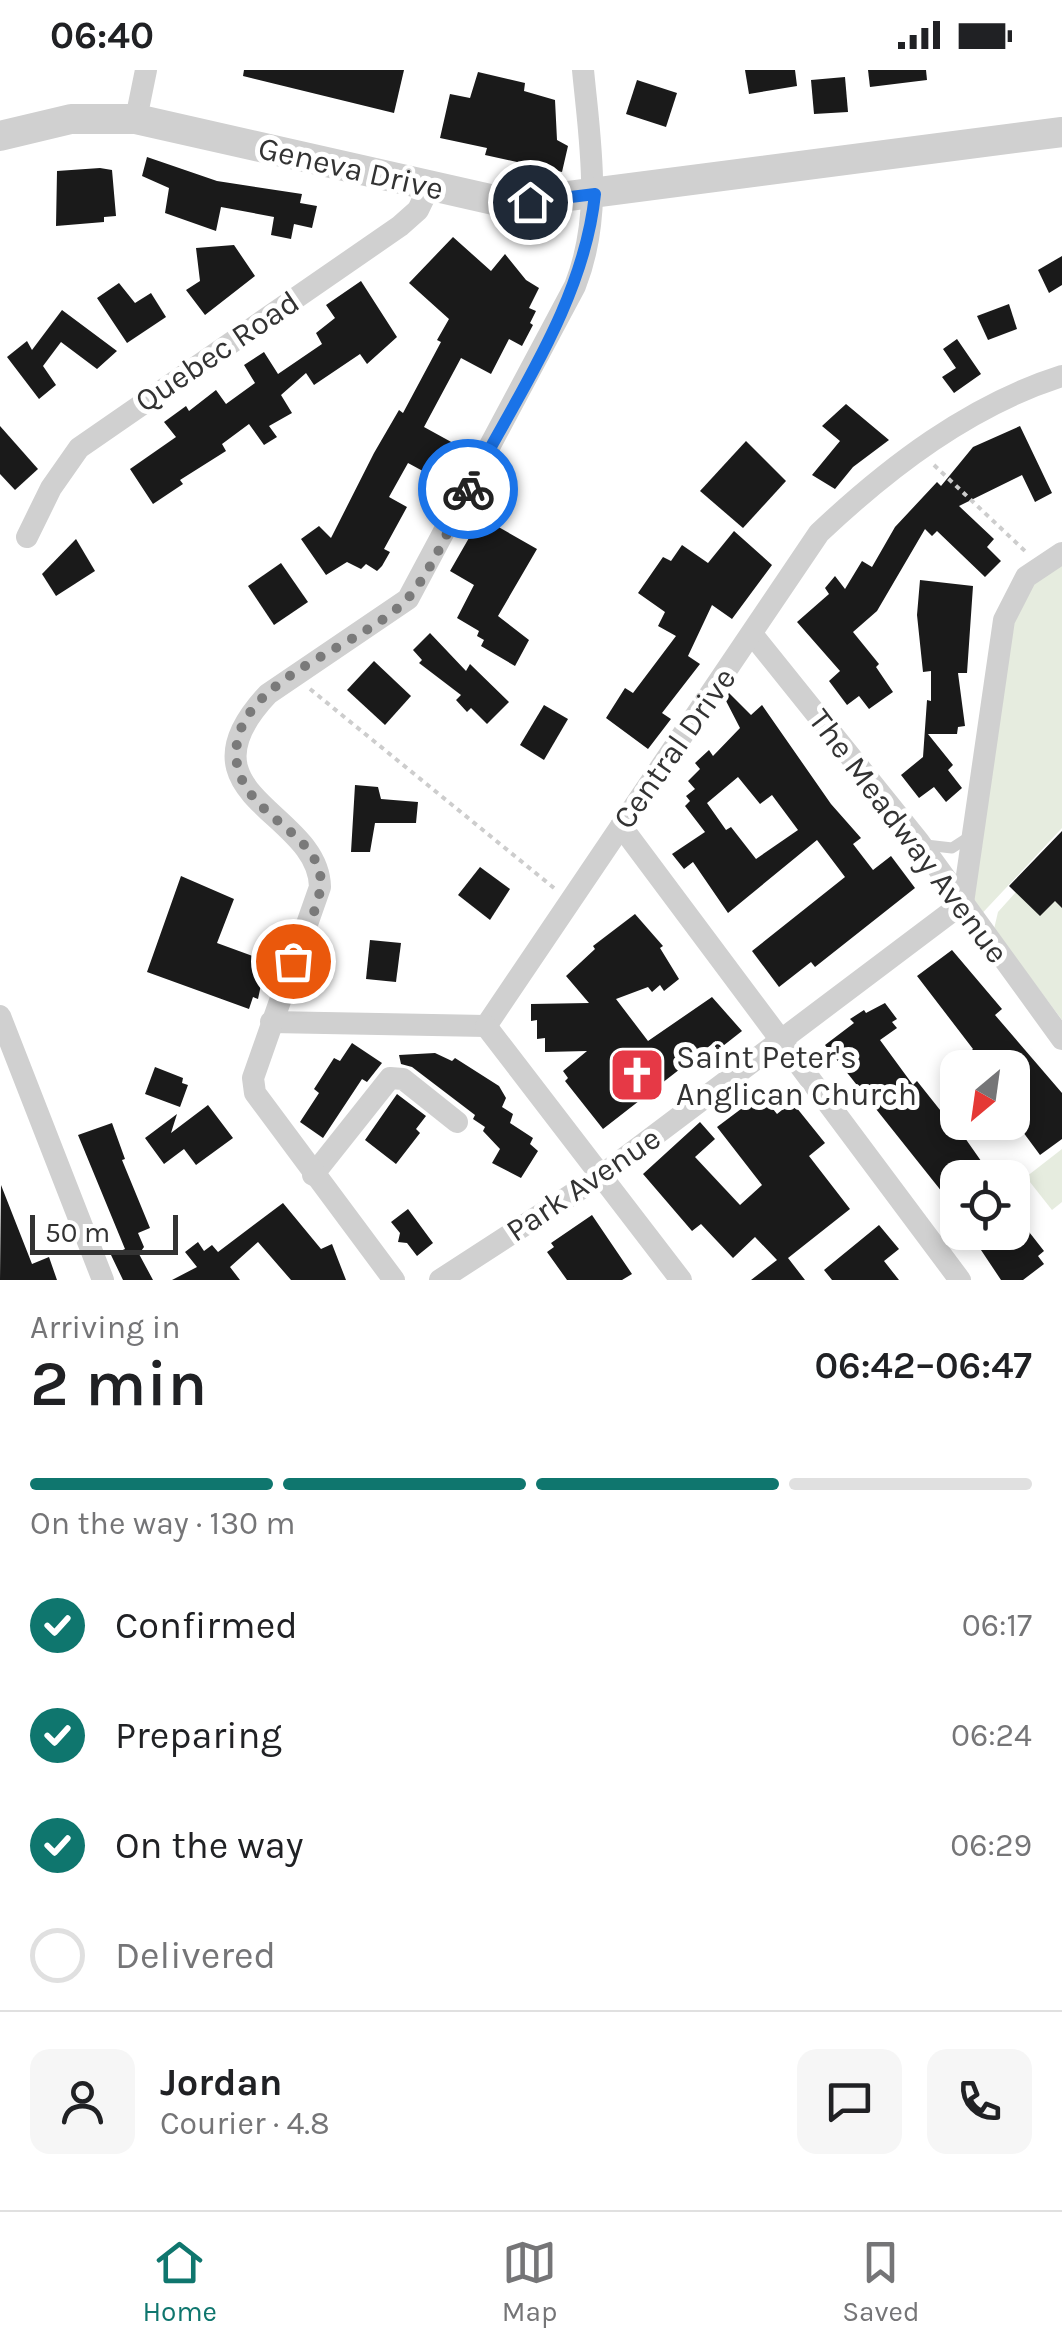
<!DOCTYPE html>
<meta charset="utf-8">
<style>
body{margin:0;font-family:Karla,sans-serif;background:#f6f6f6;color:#202124;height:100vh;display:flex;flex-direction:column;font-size:38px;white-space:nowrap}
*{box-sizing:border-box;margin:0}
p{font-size:32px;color:#757577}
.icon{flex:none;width:55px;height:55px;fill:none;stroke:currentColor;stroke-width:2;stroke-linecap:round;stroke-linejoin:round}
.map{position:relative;height:1210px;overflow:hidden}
.sheet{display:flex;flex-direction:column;background:#fff;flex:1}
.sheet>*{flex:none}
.needle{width:65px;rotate:209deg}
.buttons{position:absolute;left:940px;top:980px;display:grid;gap:20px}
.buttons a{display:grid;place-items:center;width:90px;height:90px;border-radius:20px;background:#fff;box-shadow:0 5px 15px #0003;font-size:50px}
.scale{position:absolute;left:30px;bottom:25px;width:148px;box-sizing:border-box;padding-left:10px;border:5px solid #333;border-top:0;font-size:28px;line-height:35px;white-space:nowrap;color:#333;-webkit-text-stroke:8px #fff;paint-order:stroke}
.pin{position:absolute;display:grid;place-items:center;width:85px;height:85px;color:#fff;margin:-42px;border:5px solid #fff;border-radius:50%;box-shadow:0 2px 10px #0007}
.courier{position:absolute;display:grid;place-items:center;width:100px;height:100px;margin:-50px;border:8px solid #1a73e8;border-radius:50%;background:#fff;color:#222;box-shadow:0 2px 12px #0007}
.head em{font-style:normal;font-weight:600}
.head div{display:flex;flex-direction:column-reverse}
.head{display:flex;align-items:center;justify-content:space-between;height:170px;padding:0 30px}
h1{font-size:65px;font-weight:600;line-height:75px}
.bar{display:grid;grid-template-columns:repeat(4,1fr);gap:15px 10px;align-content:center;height:120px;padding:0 30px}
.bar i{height:12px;border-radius:8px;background:#e0e0e0}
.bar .current{background:#0f766e}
.bar p{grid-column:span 4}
.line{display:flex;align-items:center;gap:25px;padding:0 30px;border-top:2px solid #e0e0e0}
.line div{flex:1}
.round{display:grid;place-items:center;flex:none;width:105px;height:105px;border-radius:20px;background:#f6f6f6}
ol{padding:0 30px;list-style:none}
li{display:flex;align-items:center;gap:30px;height:110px}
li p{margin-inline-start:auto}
li .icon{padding:10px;border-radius:50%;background:#0f766e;color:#fff;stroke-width:4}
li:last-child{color:#757577}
li i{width:55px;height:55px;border:5px solid #e0e0e0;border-radius:50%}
.status{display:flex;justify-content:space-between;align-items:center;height:70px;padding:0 50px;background:#fff;direction:ltr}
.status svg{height:28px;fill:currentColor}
.menu{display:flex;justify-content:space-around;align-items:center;height:140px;border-top:2px solid #e0e0e0;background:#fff;font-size:28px;color:#757577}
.menu a{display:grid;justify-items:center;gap:5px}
.menu .current{color:#0f766e}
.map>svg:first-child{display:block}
.green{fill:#e6ecdf}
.building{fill:#1a1a1a;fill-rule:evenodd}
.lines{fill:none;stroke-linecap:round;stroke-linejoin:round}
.path{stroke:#cdcdcd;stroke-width:4;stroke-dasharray:5 5;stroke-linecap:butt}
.service{stroke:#d0d0d0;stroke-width:11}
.minor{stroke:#d0d0d0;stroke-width:22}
.tertiary{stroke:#d0d0d0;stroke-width:30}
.done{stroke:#7a7a7a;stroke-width:10;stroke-dasharray:0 18}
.route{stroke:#1a73e8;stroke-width:12}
.labels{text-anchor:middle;stroke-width:10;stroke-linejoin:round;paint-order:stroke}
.street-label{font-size:32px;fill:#333;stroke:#fff}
.poi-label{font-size:32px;fill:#333;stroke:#fff;text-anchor:start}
</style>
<div class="status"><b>06:40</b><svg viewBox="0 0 49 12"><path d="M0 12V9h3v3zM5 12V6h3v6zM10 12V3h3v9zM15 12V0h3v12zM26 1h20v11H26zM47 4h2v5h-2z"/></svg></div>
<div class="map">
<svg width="1062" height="1210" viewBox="0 0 1062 1210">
<rect width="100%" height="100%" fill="#fff"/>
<!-- green -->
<g class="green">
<polygon points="1062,484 1062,758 975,851 966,802 1014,525"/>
<polygon points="1062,771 1062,950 994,859 998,842"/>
<polygon points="1062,1079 1062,1132 1052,1140 1026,1107"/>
</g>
<!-- building -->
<g class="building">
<polygon points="244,0 404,0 394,43 243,6"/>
<polygon points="745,0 795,0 797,16 749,24"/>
<polygon points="868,0 926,0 927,10 870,17"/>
<polygon points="478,2 525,13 524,21 555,30 557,70 568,76 562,102 485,85 487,78 440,68 450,24 470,28"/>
<polygon points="845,7 848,42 814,44 811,10"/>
<polygon points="637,10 677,23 666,57 626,44"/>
<polygon points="147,87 217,111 302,124 300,133 317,136 312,158 294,154 291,169 271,165 274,147 221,137 216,161 165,143 169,118 142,106"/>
<polygon points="100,98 112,100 116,146 104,147 104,152 56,156 57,101"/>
<polygon points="453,167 491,201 505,184 526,210 539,218 529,238 536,241 530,253 533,255 522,276 509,269 491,304 461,288 424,357 464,379 445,413 408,393 389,427 407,437 384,479 390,482 382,496 377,501 366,494 361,499 347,492 326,505 301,469 319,456 331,468 374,383 399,340 403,343 441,272 437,270 449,249 409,213"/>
<polygon points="234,175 255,206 205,245 186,220 200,211 196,178"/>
<polygon points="1062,186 1062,215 1049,223 1038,200"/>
<polygon points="361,211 397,267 367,294 360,284 314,315 306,303 281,325 292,343 269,356 277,367 264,375 249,354 222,374 226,381 180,410 183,414 153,434 130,399 176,367 164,352 186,336 189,341 216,320 226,334 255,313 244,295 264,282 278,304 322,274 316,263 335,248 326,235"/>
<polygon points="119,213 135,233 151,223 166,247 127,273 97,228"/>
<polygon points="1009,234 1017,259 988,270 977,246"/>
<polygon points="62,240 117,281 97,299 61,272 43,296 56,315 39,329 7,287 27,271 32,280"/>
<polygon points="957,269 981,304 954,323 942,307 956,298 943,279"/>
<polygon points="846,334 889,370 853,397 835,419 812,405 840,371 822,356"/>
<polygon points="0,356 38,399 15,420 0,404"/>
<polygon points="1020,356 1052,423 1035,432 1022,405 959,436 994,469 987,477 1001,491 985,507 937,461 932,466 925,459 877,541 853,562 879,594 876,597 893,622 869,639 859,626 847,635 829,611 840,601 797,552 829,524 825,518 835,506 845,519 862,491 872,497 895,457 937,412 941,416 973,377"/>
<polygon points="746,371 786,411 743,458 700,421"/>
<polygon points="481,447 537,479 498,546 529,570 515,596 481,576 484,570 477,566 479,561 457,548 474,515 450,501"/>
<polygon points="734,461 772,495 732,549 712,535 688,586 700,594 662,643 671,649 648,679 606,648 625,618 633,623 676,566 658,556 665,542 638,523 663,487 671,491 682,475 708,493"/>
<polygon points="76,469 95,501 56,526 42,504"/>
<polygon points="281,493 308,532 274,555 248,516"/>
<polygon points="920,510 973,516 967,603 958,603 965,656 958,657 957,664 928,664 953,695 948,700 962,718 946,732 934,717 919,728 901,705 923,687 927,630 931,631 931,601 923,602 917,545"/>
<polygon points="430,563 466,601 470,594 509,632 487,654 471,638 467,642 456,630 461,625 419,593 422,590 413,580"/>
<polygon points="374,591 411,626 385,655 347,620"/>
<path d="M729,623l22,22 11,-10 69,99 30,34 -8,6 20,26 18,-14 24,32 -100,79 -4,-5 -32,25 -27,-36 93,-74 -28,-37 -89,73 -35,-51 -9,7 -12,-15 33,-22 -20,-26 5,-5 -4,-5 9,-7 -7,-8 12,-12 -5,-6 14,-13 4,6 27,-28 -15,-29zM738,707l22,27 12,-9 26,35 -42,29 -25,-32 -5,3 -19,-27z"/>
<polygon points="544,635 568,649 544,690 520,675"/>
<polygon points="355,715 378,717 381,729 418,732 416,753 375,753 370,782 351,782"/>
<polygon points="1062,761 1062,838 1055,831 1040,846 1009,816"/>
<polygon points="480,797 510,819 490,850 458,825"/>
<polygon points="181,806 234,829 217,873 266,891 258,929 253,927 249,939 147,902"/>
<polygon points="635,844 663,876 660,878 679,909 664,921 660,915 652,922 648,917 616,929 648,971 712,927 742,961 714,983 716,971 603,1059 565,1011 568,1008 563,1001 587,981 545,982 545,968 537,969 537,950 531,951 531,934 589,933 566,906 595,879 593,876"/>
<polygon points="370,870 401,873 396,912 366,909"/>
<polygon points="952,880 1002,939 995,945 1062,1023 1062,1069 1040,1085 1012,1047 1012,998 979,998 968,984 973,979 917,906"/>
<polygon points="885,933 897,949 892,952 897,958 880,970 913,1015 917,1011 948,1050 951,1048 993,1108 958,1108 958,1142 825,975 854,953 850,949 864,940 866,943"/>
<polygon points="352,973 382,993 367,1012 362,1009 323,1068 300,1052 319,1023 314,1019 334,988 340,991"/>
<polygon points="435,983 452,991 455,988 499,1016 506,1028 502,1037 513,1044 510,1053 533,1068 530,1074 538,1081 521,1108 492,1093 500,1079 483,1061 485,1057 473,1049 475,1045 412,997 401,994 399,985"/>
<polygon points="155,997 183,1008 182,1013 188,1015 180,1037 145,1024"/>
<polygon points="397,1024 426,1046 416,1059 420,1063 396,1094 365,1070"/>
<polygon points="761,1024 777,1044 792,1032 825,1073 809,1086 850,1139 788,1188 805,1210 751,1210 777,1190 755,1167 733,1188 701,1154 692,1161 643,1104 700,1052 715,1069 695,1087 740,1135 762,1115 717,1057"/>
<polygon points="208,1035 233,1068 196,1095 184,1079 164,1094 145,1068 177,1044 171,1063"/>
<polygon points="112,1053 125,1089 122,1090 150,1158 138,1163 144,1177 139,1184 153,1210 123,1210 111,1185 125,1179 78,1065"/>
<polygon points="1,1115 32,1194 49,1187 57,1210 0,1210"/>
<polygon points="283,1133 321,1179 332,1174 346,1210 291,1210 258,1172 230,1197 240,1210 172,1210 197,1197 185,1182 198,1172 204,1181 212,1175 218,1182"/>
<polygon points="408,1139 433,1173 417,1186 407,1173 398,1172 400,1163 391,1152"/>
<polygon points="1012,1140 1044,1181 1038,1186 1044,1194 1023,1210 1001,1210 969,1162 1012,1162"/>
<polygon points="592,1145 632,1204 622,1210 567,1210 547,1182 554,1177 551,1173"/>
<polygon points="879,1155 899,1179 884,1191 899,1210 832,1210 824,1200"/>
</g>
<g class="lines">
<!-- path -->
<g class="path">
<polyline points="934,395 1025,481"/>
<polyline points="310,619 554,818"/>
</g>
<!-- service -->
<polyline class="service" points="926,775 952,778 972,765"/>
<!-- minor -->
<g class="minor">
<polyline points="136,49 146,0"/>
<polyline points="27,467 51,418 79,378 400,156 418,140 430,115"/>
<polyline points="752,564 919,772 1062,969"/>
<polyline points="621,756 960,1210"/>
<polyline points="963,833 1004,550 1026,507 1062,483"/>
<polyline points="0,946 103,1210"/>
<polyline points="271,952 486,956"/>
<path d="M486,956l333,-493c70,-66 151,-128 243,-157"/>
<polyline points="486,956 681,1210"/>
<polyline points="313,1105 390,1008 403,1009 457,1052"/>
<path d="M394,1210l-139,-187 -2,-15 67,-191c-1,-76 -148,-91 -52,-193l140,-95 167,-313c28,-71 15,-142 8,-216"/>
<polyline points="440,1210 602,1105 963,833"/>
</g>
<!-- tertiary -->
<polyline class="tertiary" points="0,66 71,49 136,49 494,130 530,131 1062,62"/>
</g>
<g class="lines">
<!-- done -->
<path class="done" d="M293,891c9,-24 32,-62 27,-87 -9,-48 -93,-65 -83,-131 11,-69 130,-98 172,-146 25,-30 42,-73 59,-108"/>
<!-- route -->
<path class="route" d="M468,419c49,-94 116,-188 127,-295l-65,8"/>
</g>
<!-- icons -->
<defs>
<g id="church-square" transform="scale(2.875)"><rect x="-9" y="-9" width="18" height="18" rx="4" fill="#e63946" stroke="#fff"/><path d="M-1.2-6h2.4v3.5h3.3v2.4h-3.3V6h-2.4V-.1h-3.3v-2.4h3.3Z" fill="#fff"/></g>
</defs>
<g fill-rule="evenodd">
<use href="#church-square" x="637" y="1005"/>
</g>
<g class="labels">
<!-- street labels -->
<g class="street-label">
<text transform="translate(351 98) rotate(13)" y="11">Geneva Drive</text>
<text transform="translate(217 281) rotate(-34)" y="11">Quebec Road</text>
<text transform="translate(674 678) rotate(-55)" y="11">Central Drive</text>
<text transform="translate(909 766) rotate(53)" y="11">The Meadway Avenue</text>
<text transform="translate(583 1114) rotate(-34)" y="11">Park Avenue</text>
</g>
<!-- poi labels -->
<g class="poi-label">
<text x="676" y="998">Saint Peter's<tspan x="676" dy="37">Anglican Church</tspan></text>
</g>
</g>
</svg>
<div class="buttons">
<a><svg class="needle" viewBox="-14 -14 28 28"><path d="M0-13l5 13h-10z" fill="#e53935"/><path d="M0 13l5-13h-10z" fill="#757577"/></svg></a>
<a><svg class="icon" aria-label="locate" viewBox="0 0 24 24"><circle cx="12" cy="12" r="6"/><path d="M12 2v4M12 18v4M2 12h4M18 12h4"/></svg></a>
</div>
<div class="scale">50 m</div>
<div class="pin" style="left:293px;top:891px;background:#ea580c"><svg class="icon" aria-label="bag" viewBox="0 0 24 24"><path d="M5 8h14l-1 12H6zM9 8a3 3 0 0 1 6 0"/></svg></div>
<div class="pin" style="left:530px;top:132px;background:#1f2937"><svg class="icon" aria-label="home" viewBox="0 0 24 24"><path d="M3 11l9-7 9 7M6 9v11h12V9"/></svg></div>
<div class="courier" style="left:468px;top:419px"><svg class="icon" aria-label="bike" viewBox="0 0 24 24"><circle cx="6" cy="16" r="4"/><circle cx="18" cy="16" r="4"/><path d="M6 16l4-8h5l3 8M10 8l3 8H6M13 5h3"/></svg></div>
</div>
<section class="sheet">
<div class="head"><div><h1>2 min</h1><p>Arriving in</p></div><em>06:42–06:47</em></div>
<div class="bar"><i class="current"></i><i class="current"></i><i class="current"></i><i></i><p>On the way · 130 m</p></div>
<ol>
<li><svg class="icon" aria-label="check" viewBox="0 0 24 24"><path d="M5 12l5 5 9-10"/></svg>Confirmed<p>06:17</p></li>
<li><svg class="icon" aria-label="check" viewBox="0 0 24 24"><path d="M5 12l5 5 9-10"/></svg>Preparing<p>06:24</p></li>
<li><svg class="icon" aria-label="check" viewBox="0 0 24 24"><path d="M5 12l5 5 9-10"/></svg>On the way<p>06:29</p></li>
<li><i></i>Delivered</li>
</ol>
<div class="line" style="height:180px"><a class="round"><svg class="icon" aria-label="person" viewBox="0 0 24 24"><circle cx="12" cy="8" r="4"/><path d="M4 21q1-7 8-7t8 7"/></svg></a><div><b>Jordan</b><p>Courier · 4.8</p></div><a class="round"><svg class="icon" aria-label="chat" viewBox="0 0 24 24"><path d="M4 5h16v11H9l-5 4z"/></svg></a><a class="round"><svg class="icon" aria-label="phone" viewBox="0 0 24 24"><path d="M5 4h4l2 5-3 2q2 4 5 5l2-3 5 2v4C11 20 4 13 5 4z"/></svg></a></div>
</section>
<nav class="menu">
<a class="current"><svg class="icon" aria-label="home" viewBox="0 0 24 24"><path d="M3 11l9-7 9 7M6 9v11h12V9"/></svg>Home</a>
<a><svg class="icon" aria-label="map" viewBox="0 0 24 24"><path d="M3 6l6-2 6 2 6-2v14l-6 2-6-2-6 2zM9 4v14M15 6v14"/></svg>Map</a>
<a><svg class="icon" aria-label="saved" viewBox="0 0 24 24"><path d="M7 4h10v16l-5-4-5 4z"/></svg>Saved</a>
</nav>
